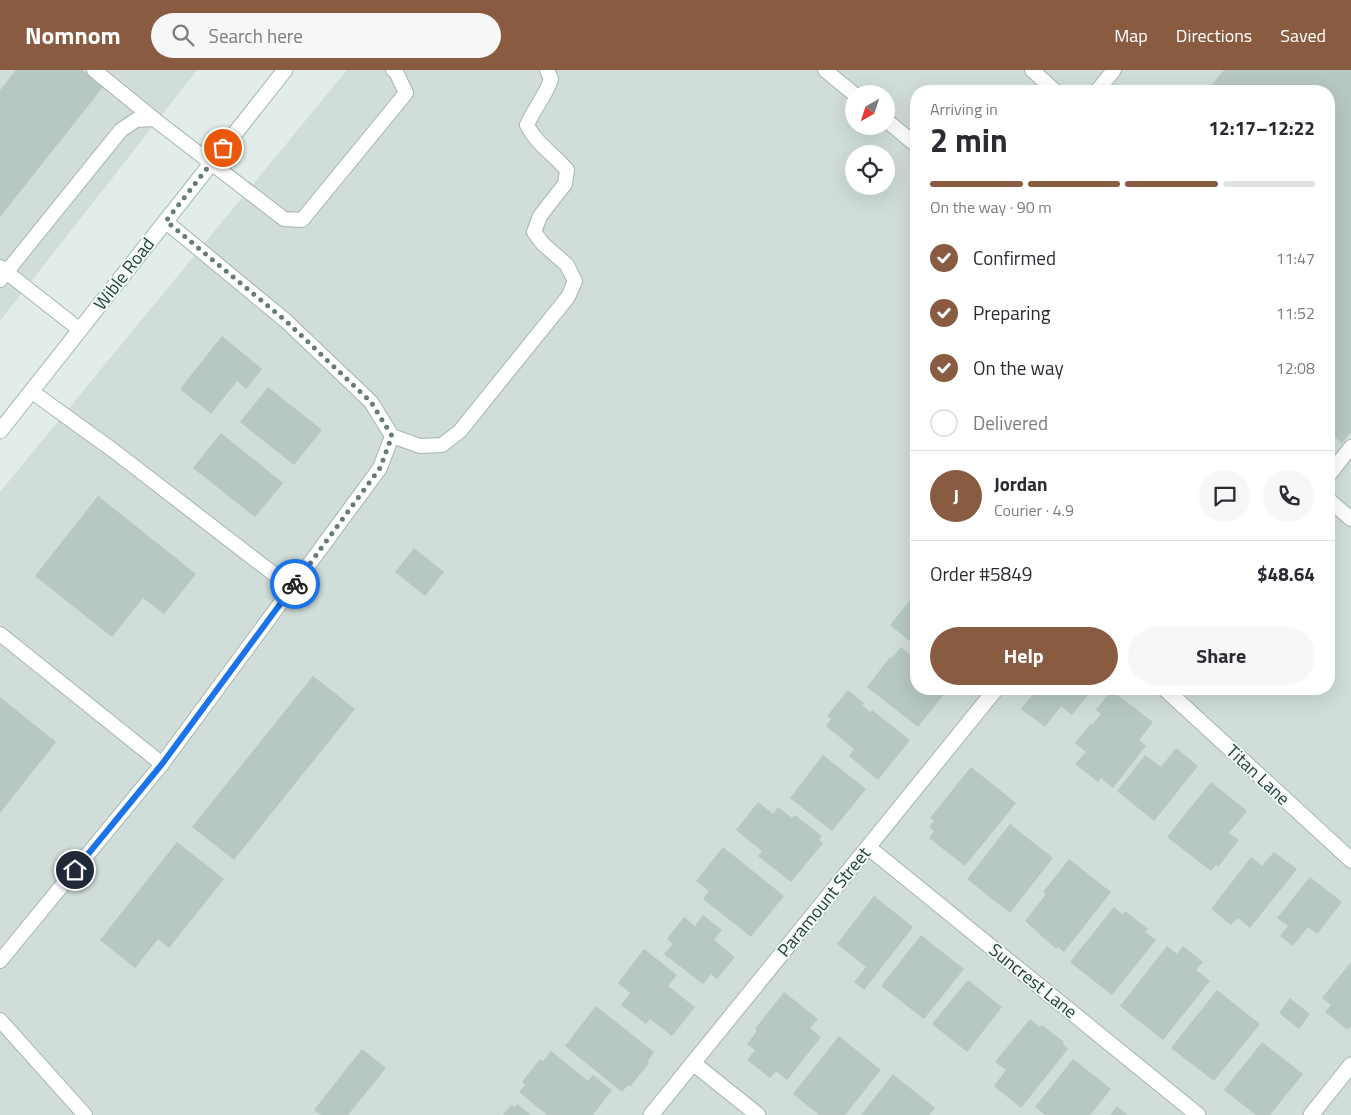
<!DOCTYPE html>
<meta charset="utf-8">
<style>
body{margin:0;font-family:"Titillium Web",sans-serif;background:#f7f7f7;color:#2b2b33;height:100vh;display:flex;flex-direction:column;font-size:19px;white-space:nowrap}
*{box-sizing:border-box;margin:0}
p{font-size:16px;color:#7c7c81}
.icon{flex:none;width:28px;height:28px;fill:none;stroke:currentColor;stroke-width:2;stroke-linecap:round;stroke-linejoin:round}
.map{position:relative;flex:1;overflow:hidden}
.side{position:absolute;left:910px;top:15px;width:425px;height:610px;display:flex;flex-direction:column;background:#fff;border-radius:20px;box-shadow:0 5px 20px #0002}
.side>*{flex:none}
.needle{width:32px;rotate:219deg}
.controls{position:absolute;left:845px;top:15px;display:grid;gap:10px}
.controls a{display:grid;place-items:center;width:50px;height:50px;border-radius:50%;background:#fff;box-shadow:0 5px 20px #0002;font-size:25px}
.pin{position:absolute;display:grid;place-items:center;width:42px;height:42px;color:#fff;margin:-21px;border:2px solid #fff;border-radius:50%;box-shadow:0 1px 5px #0007}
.courier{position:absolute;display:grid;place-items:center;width:50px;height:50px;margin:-25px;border:4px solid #1a73e8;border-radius:50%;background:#fff;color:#222;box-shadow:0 1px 6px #0007}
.summary em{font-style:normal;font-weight:700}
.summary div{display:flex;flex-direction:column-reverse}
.summary{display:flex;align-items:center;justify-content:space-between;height:85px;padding:0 20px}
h1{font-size:32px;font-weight:700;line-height:38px}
.bar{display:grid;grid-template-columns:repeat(4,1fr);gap:8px 5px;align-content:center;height:60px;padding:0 20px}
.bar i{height:6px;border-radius:4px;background:#e1e1e2}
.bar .selected{background:#895b41}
.bar p{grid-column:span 4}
.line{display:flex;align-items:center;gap:12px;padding:0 20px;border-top:1px solid #e1e1e2}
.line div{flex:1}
.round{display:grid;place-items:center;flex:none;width:52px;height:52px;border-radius:26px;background:#f7f7f7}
ol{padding:0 20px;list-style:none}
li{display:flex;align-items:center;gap:15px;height:55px}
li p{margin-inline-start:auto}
li .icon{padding:5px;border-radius:50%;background:#895b41;color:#fff;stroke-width:4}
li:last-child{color:#7c7c81}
li i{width:28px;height:28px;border:2px solid #e1e1e2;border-radius:50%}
.cta{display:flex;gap:10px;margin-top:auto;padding:10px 20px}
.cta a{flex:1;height:58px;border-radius:30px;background:#895b41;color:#fff;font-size:20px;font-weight:700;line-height:58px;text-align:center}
.cta a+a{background:#f7f7f7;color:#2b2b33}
header{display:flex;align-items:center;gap:30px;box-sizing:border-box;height:70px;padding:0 25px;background:#895b41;color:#fff}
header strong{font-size:24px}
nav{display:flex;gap:28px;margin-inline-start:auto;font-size:18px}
.search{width:350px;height:45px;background:#f7f7f7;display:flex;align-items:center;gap:12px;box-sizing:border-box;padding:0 18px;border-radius:28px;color:#7c7c81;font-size:19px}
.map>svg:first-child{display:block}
.built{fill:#d0ddd9;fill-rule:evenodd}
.building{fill:#b7c8c3}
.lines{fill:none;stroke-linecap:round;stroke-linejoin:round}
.lane-casing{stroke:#a4b5b2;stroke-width:16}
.street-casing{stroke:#a4b5b2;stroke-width:17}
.secondary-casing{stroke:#9fbab4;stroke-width:17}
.lane{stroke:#fff;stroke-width:14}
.street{stroke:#fff;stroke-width:15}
.secondary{stroke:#fff;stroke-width:15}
.done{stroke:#657c79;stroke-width:5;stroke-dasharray:0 9}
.route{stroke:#1a73e8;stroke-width:6}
.labels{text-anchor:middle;stroke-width:4;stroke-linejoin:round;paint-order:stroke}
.street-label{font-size:18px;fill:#213f3c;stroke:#f3f9f7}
</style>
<header>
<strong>Nomnom</strong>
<div class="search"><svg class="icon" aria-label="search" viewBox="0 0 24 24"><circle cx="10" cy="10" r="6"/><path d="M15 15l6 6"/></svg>Search here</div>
<nav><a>Map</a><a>Directions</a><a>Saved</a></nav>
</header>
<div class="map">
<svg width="1351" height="1045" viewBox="0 0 1351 1045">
<rect width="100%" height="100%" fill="#e2edea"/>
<!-- built -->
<g class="built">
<polygon points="0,0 197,0 0,251"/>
<path d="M347,0h1004v1045h-1351v-623zM916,21h413v598h-413zM854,24h32v32h-32zM854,84h32v32h-32z"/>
</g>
<!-- building -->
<g class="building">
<polygon points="16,0 82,0 103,17 0,147 0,20"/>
<polygon points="1224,0 1351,0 1351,362 1342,373 1329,362 1329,21 1207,21"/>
<polygon points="222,266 262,299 246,319 237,311 211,344 180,319"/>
<polygon points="268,317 322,360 294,395 240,352"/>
<polygon points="221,363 283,413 255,447 193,398"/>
<polygon points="98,426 196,504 164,544 143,528 112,567 35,506"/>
<polygon points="414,478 444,502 425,526 395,502"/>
<polygon points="916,523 916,576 890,555"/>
<polygon points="901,577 916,589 916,619 948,619 918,657 867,617 890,587 892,588"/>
<polygon points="313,606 355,639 234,790 192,757"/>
<polygon points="1029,619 1093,619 1072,645 1061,636 1045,657 1021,639 1034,623"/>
<polygon points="848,620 864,633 862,635 870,642 872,640 910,670 878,710 849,686 854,679 826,656 831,649 827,646"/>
<polygon points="1111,620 1153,652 1139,670 1146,676 1113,718 1101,708 1098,712 1075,694 1086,682 1075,673 1091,653 1092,655 1101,644 1096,640"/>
<polygon points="0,627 56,672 0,743"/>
<polygon points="1176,678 1198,696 1154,751 1117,721 1145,685 1161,697"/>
<polygon points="823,685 866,719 832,761 790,728"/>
<polygon points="971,697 1016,733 965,796 929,768 934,761 929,757 934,751 930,748"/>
<polygon points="1211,712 1247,741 1229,763 1239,770 1218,797 1216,795 1211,801 1167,767"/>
<polygon points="758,732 773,744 778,737 792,748 795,745 822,766 819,770 823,773 791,812 758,786 762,781 736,760"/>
<polygon points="1010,754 1053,788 1010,843 967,809"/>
<polygon points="177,772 224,809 169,878 158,869 135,898 100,870"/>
<polygon points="723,777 784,826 751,867 703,829 709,821 696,811"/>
<polygon points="1274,782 1297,799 1250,858 1238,848 1231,855 1211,839 1251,787 1262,796"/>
<polygon points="1069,789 1111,822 1064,882 1058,877 1056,879 1025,851 1046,824 1043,822"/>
<polygon points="1310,807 1342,832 1317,864 1308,857 1293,876 1280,866 1288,856 1277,848"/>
<polygon points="874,826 913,857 864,920 854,912 866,897 837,874"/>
<polygon points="1114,837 1122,844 1125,841 1148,859 1145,862 1156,870 1112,925 1070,892"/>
<polygon points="703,845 722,860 714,870 735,887 717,909 711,904 703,914 664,884 673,874 667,869 684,847 695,856"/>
<polygon points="921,865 964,899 924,949 881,916"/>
<polygon points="1167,876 1177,884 1183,876 1203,892 1196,900 1210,911 1163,970 1120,936"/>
<polygon points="644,879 677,905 668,916 695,937 672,966 650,949 646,954 621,935 630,923 618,913"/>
<polygon points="1351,892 1351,956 1348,960 1325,942 1331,935 1322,928"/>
<polygon points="968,910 1002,937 967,982 932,954"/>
<polygon points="1217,920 1260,954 1214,1011 1171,978"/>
<polygon points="784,922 818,949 810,958 821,967 787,1010 776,1001 770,1008 747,990 755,980 747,974 757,961 755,959"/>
<polygon points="1290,928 1310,944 1299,959 1279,943"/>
<polygon points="596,936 654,982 647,992 649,993 630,1017 628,1015 622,1022 565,976"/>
<polygon points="1030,949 1040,957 1042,955 1064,972 1063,974 1068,979 1021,1038 994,1016 1006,1000 995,992"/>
<polygon points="839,966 881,1000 845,1045 819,1045 793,1024"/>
<polygon points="1262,972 1303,1004 1270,1045 1256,1045 1224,1020"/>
<polygon points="362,979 386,998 348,1045 321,1045 314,1040"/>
<polygon points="551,981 588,1011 593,1005 612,1020 593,1045 547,1045 519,1022 525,1015 522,1012 540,989 543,991"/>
<polygon points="1073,989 1111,1019 1090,1045 1045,1045 1035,1037"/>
<polygon points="893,1004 935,1038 929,1045 861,1045"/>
<polygon points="517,1034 531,1045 503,1045 511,1035 515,1037"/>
<polygon points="1117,1036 1128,1045 1110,1045"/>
</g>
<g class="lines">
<!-- lane casing -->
<g class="lane-casing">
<g id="lane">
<polyline points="94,0 154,49"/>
<polyline points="825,0 854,24"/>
<polyline points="1032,0 1055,21"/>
<polyline points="1097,21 1114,0"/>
<polyline points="886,50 916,75"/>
<polyline points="0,197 80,260"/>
<polyline points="0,210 121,60 136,50 154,49 284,149 302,150 406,23 396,2 393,0"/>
<polyline points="31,321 114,381 292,518"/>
<path d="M392,366l28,10 22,-1 18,-14 108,-134 7,-16 -8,-16 -24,-21 -9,-12 6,-16 25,-32 2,-14c-13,-16 -31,-26 -40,-45 7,-17 19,-29 24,-46l-4,-9"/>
<polyline points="1329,405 1351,377"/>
<polyline points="1329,430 1351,449"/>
<polyline points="0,564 162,694"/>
<polyline points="0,891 162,694 380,398 392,366 371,332 286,251 165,151"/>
<polyline points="0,950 85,1045"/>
</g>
</g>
<!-- street casing -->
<g class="street-casing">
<g id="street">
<polyline points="1165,619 1351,790"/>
<polyline points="868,777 1198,1045"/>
<polyline points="693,993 758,1045"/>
<polyline points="651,1045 996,619"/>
<polyline points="1311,1045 1351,995"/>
</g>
</g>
<!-- secondary casing -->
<g class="secondary-casing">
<polyline id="secondary" points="0,361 285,0"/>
</g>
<!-- lane -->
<use href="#lane" class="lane"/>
<!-- street -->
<use href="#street" class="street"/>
<!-- secondary -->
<use href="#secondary" class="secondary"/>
</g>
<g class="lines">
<!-- done -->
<polyline class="done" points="223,78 166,151 286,251 371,332 392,366 380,398 295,514"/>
<!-- route -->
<polyline class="route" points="75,800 162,694 295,514"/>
</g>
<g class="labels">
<!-- street labels -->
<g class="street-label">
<text transform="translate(124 204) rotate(-52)" y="6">Wible Road</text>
<text transform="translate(1258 705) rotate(43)" y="6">Titan Lane</text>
<text transform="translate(824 832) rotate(-51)" y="6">Paramount Street</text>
<text transform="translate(1033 911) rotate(39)" y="6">Suncrest Lane</text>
</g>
</g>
</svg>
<div class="controls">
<a><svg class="needle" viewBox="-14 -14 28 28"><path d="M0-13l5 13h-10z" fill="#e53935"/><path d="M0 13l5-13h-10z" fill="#7c7c81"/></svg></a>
<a><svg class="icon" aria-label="locate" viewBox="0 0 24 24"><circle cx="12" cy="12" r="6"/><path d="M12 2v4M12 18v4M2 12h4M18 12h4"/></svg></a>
</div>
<div class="pin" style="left:223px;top:78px;background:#ea580c"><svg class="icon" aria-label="bag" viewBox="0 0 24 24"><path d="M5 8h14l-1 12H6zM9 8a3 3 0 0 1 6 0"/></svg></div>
<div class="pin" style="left:75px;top:800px;background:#1f2937"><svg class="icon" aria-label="home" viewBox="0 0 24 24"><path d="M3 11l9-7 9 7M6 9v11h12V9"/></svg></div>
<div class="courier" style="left:295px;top:514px"><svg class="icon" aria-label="bike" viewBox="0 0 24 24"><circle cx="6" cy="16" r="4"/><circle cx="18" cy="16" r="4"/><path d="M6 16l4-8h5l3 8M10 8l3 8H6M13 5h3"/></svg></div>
<section class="side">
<div class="summary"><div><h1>2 min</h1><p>Arriving in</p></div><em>12:17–12:22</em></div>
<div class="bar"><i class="selected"></i><i class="selected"></i><i class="selected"></i><i></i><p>On the way · 90 m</p></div>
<ol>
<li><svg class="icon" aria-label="check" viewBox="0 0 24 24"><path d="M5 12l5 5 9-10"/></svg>Confirmed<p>11:47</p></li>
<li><svg class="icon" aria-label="check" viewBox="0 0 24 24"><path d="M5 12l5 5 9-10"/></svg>Preparing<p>11:52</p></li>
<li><svg class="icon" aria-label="check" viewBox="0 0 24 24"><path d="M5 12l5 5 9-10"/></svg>On the way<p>12:08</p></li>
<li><i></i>Delivered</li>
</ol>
<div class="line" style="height:90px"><b class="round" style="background:#895b41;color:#fff">J</b><div><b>Jordan</b><p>Courier · 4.9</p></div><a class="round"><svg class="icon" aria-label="chat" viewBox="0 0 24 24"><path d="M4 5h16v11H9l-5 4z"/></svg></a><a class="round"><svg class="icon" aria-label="phone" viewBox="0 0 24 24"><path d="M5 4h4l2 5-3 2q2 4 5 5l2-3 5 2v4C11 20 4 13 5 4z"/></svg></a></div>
<div class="line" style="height:65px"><div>Order #5849</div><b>$48.64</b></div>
<div class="cta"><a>Help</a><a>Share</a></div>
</section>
</div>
